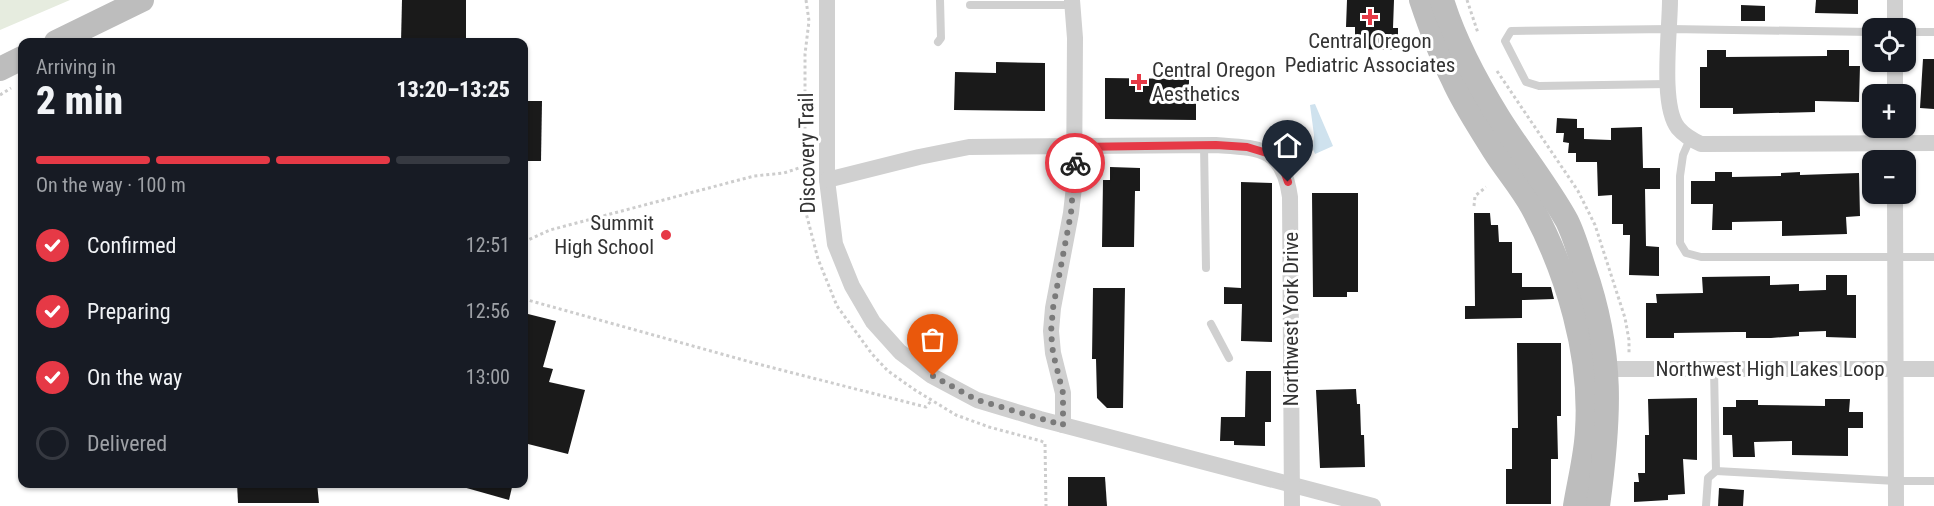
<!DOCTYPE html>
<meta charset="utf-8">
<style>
body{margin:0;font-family:"Roboto Condensed",sans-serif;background:#242831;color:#f1f3f6;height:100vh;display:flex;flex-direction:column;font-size:22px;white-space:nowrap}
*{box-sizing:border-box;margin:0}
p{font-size:20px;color:#9ea1a6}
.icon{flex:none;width:33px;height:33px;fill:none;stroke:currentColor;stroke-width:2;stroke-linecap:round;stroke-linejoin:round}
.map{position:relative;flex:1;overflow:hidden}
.sheet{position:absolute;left:18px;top:38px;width:510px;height:450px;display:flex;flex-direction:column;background:#171b24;border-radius:12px;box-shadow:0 2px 4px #0004}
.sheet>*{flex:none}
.tools{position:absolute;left:1862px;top:18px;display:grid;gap:12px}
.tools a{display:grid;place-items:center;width:54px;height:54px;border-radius:12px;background:#171b24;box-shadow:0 2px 4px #0004;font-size:30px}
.pin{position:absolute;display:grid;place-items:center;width:51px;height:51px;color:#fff;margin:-62px -26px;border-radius:50% 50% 50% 0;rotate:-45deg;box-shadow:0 0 6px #0007}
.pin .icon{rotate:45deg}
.courier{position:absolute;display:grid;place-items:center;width:60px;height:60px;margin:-30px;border:4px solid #e63946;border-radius:50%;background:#fff;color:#222;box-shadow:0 2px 8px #0007}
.head em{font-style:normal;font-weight:800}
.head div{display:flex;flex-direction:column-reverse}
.head{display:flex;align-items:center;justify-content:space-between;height:102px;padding:0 18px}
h1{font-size:39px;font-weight:800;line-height:45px}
.bar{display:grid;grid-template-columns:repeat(4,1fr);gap:9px 6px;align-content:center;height:72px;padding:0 18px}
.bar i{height:8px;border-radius:4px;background:#363941}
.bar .selected{background:#e63946}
.bar p{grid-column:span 4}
ol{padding:0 18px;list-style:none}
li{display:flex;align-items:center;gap:18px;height:66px}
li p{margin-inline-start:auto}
li .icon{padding:6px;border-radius:50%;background:#e63946;color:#fff;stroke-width:4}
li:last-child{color:#9ea1a6}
li i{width:33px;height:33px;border:3px solid #363941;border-radius:50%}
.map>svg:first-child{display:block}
.green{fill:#e6ecdf}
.water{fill:#cfe2ee}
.building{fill:#1a1a1a}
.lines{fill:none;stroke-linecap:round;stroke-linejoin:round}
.path{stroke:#cdcdcd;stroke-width:3;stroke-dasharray:3 3;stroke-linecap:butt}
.lane{stroke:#d0d0d0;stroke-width:8}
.street{stroke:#d0d0d0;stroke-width:16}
.secondary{stroke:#bdbdbd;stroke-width:24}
.done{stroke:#7a7a7a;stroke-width:6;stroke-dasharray:0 10.8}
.route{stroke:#e63946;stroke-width:8}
.poi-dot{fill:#e63946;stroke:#fff;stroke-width:2}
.labels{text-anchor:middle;stroke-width:6;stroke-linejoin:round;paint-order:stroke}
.poi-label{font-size:21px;fill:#333;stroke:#fff}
.street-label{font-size:21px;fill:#333;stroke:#fff}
</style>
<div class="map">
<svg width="1934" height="506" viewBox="0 0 1934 506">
<rect width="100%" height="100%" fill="#fff"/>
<!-- green -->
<polygon class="green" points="0,0 70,0 0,30"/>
<!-- water -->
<polygon class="water" points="1315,104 1333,146 1315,154 1313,149 1314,135 1310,105"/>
<!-- building -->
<g class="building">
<polygon points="402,0 466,0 466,42 401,42"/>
<polygon points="1347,0 1394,0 1393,28 1398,28 1398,50 1355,49 1355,27 1346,27"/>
<polygon points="1816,0 1858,0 1858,14 1815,13"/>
<polygon points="1741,5 1765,6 1765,21 1741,21"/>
<polygon points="1707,50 1726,50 1726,57 1827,56 1827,50 1849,50 1849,66 1860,66 1859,102 1815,101 1815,112 1733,114 1733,108 1700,108 1700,67 1707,67"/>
<polygon points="1923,59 1934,59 1934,109 1920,108"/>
<polygon points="996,62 1045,63 1045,111 954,110 955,72 996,73"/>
<polygon points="1105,78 1189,79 1189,88 1196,88 1196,120 1105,119"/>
<polygon points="524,101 542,101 541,161 524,161"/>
<polygon points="1557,118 1577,119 1577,128 1584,128 1584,139 1611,140 1611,128 1642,127 1643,168 1660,168 1660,189 1645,189 1646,246 1659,247 1659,276 1629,275 1630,235 1623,235 1623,224 1612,224 1612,195 1598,196 1597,162 1576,162 1576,153 1568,153 1569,143 1563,142 1564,133 1556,133"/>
<polygon points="1110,167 1140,168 1140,191 1135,191 1134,247 1102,247 1103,180 1110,180"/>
<polygon points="1715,172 1732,172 1732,177 1781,176 1781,173 1800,172 1800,175 1859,173 1860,216 1846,217 1847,234 1782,236 1782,221 1732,222 1732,230 1712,230 1713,204 1691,204 1691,181 1715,181"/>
<polygon points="1241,182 1272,183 1272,342 1241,341 1242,304 1224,304 1224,287 1241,288"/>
<polygon points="1312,193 1358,193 1358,292 1347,292 1347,297 1313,297"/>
<polygon points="1474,213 1490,213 1491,225 1498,225 1499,242 1512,242 1512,273 1522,273 1522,287 1551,287 1554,299 1522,300 1522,318 1465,319 1465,306 1475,306"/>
<polygon points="1826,275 1847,275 1847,295 1856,295 1856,338 1826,337 1826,331 1799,332 1799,336 1771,338 1746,338 1746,332 1735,332 1674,333 1674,338 1646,338 1646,303 1657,303 1656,294 1703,293 1702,277 1770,276 1770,285 1799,284 1799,291 1826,290"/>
<polygon points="1093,288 1125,288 1123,408 1107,408 1097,398 1096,359 1092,359"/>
<polygon points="524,313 556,321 543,367 553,369 549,382 585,390 568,454 524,443"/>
<polygon points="1517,343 1561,343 1561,416 1557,416 1558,459 1551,459 1551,504 1506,504 1506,469 1512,469 1512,428 1518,428"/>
<polygon points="1246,371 1271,371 1271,422 1265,422 1265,446 1234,445 1234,441 1220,441 1221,417 1245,417"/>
<polygon points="1356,389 1357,404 1360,404 1361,435 1364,435 1365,467 1320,468 1316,390"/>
<polygon points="1697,398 1697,460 1683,459 1685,494 1668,495 1668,500 1634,502 1634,482 1639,482 1638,473 1645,473 1645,435 1649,435 1648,399"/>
<polygon points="1825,399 1850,399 1849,412 1863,412 1863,428 1848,428 1848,456 1792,455 1792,441 1754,442 1755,457 1733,457 1732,435 1723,435 1723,407 1736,407 1736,400 1758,400 1758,405 1825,406"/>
<polygon points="1068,477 1105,477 1107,506 1068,506"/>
<polygon points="237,483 317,483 319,503 238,503"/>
<polygon points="463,483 513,483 509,500 463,487"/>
<polygon points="1719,488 1744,490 1743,506 1718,506"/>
</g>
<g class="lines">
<!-- path -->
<g class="path">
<polyline points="806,0 809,21 805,54 805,209 818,259 837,306 872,354 888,371 915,390 956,415 989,427 1041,441 1045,443 1046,506"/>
<polyline points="1467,0 1478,33"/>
<polyline points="1497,71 1578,191 1595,225 1625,318 1629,340 1629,354"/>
<polyline points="0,95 11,88"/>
<polyline points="1474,206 1475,196 1486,187"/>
<polyline points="524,242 550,230 754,176 784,173 805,166"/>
<polyline points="524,299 754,363 926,407 931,401"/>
</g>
<!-- lane -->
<g class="lane">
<polyline points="970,5 1073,5"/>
<polyline points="1905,32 1934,32"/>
<polyline points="938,42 941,38 940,0"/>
<polyline points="1667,84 1539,86 1526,82 1505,41 1511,31 1670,29 1872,32"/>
<polyline points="1690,139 1683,155 1680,176 1680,243 1686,253 1701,257 1934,257"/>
<polyline points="1204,145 1206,268"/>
<polyline points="1211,324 1229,358"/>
<polyline points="1714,369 1716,471 1896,481 1934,481"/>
<polyline points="1706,506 1708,478 1716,471"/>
</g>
<!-- street -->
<g class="street">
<polyline points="827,0 827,180 835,244 852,286 873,322 900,352 932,376 977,400 1040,419 1373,506"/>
<path d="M1670,0c0,31 -10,105 8,128 6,7 14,12 23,16l233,-1"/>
<polyline points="1895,0 1895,28"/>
<polyline points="1895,62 1895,94"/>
<polyline points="1895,128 1895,160"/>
<path d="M827,180l92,-23 50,-10 247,-2c44,3 67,2 74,52l2,309"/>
<polyline points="1895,194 1896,506"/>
<polyline points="1607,369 1934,369"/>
<polyline points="1063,425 1063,393 1053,353 1051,331 1053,308 1071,213 1074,187 1075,38 1072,0"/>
</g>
<!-- secondary -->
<g class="secondary">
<path d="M1421,0c9,27 19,54 32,80 11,25 27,48 41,71 12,19 27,36 38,56 35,65 60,148 55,223 -1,25 -8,51 -12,76"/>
<path d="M1442,0c13,42 34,81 57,118 22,35 48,67 68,103 7,14 12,32 17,47 30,86 26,150 14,238"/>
<polyline points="56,42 142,0"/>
<polyline points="0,69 22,58"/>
</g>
</g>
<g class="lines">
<!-- done -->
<polyline class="done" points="933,376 977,400 1063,425 1063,393 1053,353 1051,332 1053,308 1071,213 1075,163"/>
<!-- route -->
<polyline class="route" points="1075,163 1075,147 1216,145 1247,147 1270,154 1283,168 1288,182"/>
</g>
<!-- markers -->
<g class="poi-dot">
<path d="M1367 8h6v6h6v6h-6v6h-6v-6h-6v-6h6z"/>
<path d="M1136 73h6v6h6v6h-6v6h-6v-6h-6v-6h6z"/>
<circle cx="666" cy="235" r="6"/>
</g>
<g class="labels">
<!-- poi labels -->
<g class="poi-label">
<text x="1370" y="48">Central Oregon<tspan x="1370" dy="24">Pediatric Associates</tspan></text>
<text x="1152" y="77" text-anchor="start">Central Oregon<tspan x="1152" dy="24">Aesthetics</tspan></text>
<text x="654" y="230" text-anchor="end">Summit<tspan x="654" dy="24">High School</tspan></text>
</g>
<!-- street labels -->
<g class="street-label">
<text transform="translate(807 153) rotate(-91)" y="7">Discovery Trail</text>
<text transform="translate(1291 319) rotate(-90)" y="7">Northwest York Drive</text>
<text x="1770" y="376">Northwest High Lakes Loop</text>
</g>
</g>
</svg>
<div class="tools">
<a><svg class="icon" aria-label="locate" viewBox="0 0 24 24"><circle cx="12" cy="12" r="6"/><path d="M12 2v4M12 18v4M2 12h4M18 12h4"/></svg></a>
<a>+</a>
<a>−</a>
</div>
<div class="pin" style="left:933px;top:376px;background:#ea580c"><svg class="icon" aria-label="bag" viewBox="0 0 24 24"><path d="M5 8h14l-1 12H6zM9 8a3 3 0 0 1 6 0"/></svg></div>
<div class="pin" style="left:1288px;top:182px;background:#1f2937"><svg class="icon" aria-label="home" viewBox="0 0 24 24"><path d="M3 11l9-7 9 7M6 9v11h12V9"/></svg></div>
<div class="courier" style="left:1075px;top:163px"><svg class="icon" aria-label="bike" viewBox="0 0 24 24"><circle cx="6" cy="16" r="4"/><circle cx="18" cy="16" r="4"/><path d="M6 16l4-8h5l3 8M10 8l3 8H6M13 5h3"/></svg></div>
<section class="sheet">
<div class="head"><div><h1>2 min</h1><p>Arriving in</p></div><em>13:20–13:25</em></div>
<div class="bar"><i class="selected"></i><i class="selected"></i><i class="selected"></i><i></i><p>On the way · 100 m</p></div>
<ol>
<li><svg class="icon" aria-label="check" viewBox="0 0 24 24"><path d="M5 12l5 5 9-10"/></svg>Confirmed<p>12:51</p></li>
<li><svg class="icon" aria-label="check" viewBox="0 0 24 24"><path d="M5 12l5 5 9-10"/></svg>Preparing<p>12:56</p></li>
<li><svg class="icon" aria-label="check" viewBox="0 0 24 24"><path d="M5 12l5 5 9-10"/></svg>On the way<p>13:00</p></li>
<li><i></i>Delivered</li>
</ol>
</section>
</div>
